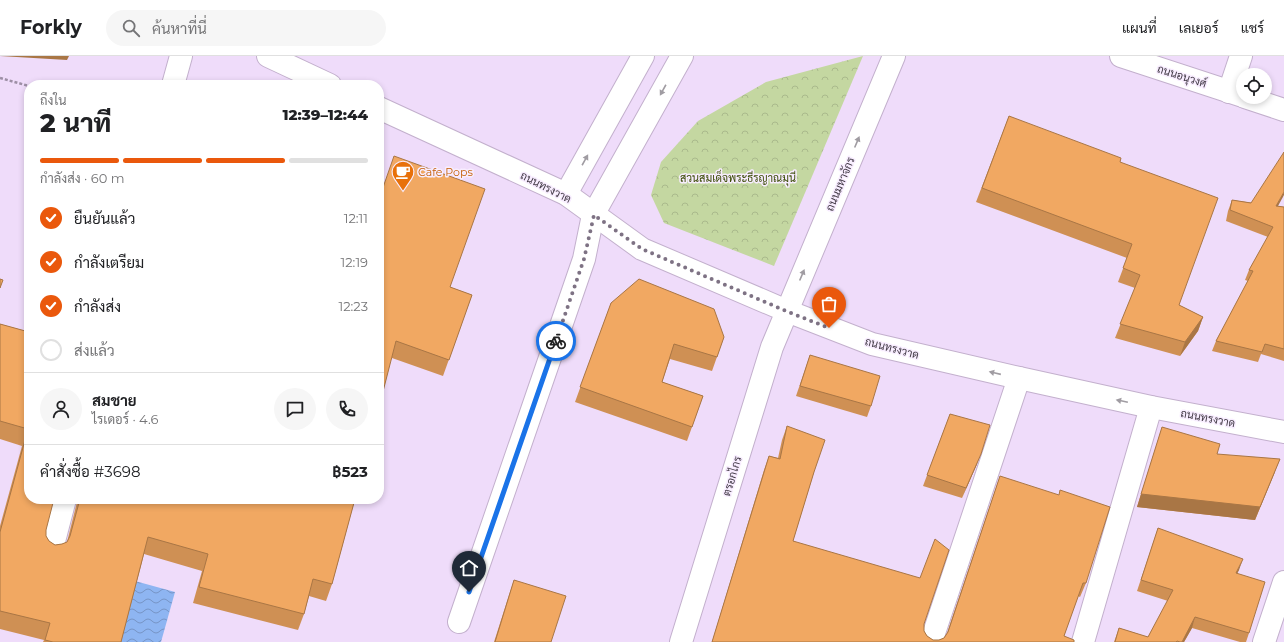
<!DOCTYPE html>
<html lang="th">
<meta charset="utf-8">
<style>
body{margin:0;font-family:Montserrat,Sarabun,sans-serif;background:#f6f6f6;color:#202124;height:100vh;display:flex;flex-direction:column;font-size:15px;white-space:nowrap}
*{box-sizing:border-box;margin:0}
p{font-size:13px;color:#757577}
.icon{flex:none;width:22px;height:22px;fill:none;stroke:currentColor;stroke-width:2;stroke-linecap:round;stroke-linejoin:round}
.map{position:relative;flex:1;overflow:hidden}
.sheet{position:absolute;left:24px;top:24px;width:360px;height:424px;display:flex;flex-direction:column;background:#fff;border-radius:16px;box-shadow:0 2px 6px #0003}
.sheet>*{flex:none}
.controls{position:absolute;left:1236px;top:12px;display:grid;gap:8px}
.controls a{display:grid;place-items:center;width:36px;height:36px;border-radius:50%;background:#fff;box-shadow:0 2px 6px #0003;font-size:20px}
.pin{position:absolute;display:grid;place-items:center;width:34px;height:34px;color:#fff;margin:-41px -17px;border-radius:50% 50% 50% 0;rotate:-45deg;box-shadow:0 0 4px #0007}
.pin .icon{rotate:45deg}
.courier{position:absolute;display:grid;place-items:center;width:40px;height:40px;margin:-20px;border:3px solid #1a73e8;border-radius:50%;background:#fff;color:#222;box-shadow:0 1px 5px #0007}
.summary em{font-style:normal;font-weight:800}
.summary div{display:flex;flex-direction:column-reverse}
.summary{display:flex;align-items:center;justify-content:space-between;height:68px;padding:0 16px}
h1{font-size:26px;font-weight:800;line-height:30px}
.bar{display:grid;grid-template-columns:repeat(4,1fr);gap:6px 4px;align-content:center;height:48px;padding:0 16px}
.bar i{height:5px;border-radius:3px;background:#e0e0e0}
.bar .active{background:#ea580c}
.bar p{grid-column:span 4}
.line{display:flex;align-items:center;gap:10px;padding:0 16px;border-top:1px solid #e0e0e0}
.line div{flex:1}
.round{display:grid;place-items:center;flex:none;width:42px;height:42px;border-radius:21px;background:#f6f6f6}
ol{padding:0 16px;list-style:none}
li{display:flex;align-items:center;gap:12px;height:44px}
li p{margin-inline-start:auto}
li .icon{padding:4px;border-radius:50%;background:#ea580c;color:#fff;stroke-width:4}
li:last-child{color:#757577}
li i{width:22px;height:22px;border:2px solid #e0e0e0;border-radius:50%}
header{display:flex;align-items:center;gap:24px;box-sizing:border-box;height:56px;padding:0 20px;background:#fff;border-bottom:1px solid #e0e0e0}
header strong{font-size:19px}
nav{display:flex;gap:22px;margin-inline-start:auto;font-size:14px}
.search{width:280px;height:36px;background:#f6f6f6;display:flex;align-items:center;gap:10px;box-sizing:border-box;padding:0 14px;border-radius:22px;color:#757577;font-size:15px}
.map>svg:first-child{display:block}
.park{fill:url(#park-crowns)}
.water{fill:url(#water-waves)}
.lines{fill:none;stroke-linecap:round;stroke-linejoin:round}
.minor-casing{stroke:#c3b0cd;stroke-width:24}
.path{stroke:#9d8fa5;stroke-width:2.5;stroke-dasharray:3 2;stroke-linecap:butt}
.minor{stroke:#fff;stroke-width:22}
.wall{fill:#cf9054}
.shaded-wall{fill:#a97645}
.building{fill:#f1a862;stroke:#a97645}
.oneway{fill:#a09ca2}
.done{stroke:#7e7284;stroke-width:4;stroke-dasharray:0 7.2}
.route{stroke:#1a73e8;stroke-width:5}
.labels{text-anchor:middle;stroke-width:3;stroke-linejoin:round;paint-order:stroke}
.street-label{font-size:11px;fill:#413945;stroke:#f8edff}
.food-label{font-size:11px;fill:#c56008;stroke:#f8edff;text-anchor:start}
.park-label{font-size:11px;fill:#3a4b05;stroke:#f8edff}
</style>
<header>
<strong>Forkly</strong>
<div class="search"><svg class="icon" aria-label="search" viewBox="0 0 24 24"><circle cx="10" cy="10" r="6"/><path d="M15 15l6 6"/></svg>ค้นหาที่นี่</div>
<nav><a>แผนที่</a><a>เลเยอร์</a><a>แชร์</a></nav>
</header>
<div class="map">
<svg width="1284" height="586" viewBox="0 0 1284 586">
<defs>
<pattern id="park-crowns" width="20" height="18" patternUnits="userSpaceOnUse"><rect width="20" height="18" fill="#c4d7a1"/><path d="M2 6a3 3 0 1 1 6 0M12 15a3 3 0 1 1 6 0" fill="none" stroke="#aab98c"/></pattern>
<pattern id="water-waves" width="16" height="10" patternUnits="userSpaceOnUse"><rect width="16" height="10" fill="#8eb5f2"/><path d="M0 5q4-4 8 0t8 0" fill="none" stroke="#7694c6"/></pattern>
</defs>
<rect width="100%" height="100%" fill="#efdcfa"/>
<!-- park -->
<polygon class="park" points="863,0 774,210 664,167 651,139 661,106 698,65 766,26"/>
<!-- water -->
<polygon class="water" points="135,525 175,536 161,586 119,586"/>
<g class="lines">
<!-- minor casing -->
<g class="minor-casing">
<g id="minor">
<polyline points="268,0 330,29"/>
<polyline points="1121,0 1243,40"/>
<polyline points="173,29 181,0"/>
<polyline points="1229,36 1241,0"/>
<polyline points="1245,41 1284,54"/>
<polyline points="379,52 566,138 642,193 787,255 872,288 1019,322 1151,351 1284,376"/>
<polyline points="566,138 643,0"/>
<polyline points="52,493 65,443"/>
<polyline points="459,566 584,203 593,159 682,0"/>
<polyline points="681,586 772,291 894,0"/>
<polyline points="931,586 1019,322"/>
<polyline points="1083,586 1151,351"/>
<polyline points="1264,586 1284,526"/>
</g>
</g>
<!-- path -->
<polyline class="path" points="0,22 29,30"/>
<!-- minor -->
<use href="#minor" class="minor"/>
</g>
<!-- wall -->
<g class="wall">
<polygon points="1009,60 1120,106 1179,249 1203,261 1198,275 1180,300 1115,282 1135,232 1118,226 1127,202 976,146"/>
<polygon points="379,143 450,231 472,239 443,320 392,302"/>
<polygon points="1232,144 1284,151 1284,305 1261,298 1258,306 1212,295 1216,285 1248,225 1245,224 1249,214 1268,181 1226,165 1228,155"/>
<polygon points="611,247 724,281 712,315 670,303 662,326 703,340 687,385 575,346"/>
<polygon points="0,268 29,276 46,480 49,485 55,489 62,488 67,486 77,446 77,443 355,443 332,528 326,545 309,540 304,558 298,574 193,547 202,515 144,498 121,586 43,586 44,584 0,573 0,470 22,390 0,383"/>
<polygon points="810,299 871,350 867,361 796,340"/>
<polygon points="950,358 977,408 962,442 923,430"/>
<polygon points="787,370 814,416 793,485 924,568 924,575 927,580 933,584 939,584 944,582 947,577 1000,420 1086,527 1080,541 1078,540 1064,580 1074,586 712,586 764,414 769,400 778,402 782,384"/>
<polygon points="1162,371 1217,398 1275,416 1255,464 1137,451 1158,384"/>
<polygon points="1158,472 1239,514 1237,517 1249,577 1246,586 1240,586 1192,572 1184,586 1114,586 1119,572 1148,581 1168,545 1137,535"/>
<polygon points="514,524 551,586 494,586 509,539"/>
</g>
<!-- shaded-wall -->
<g class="shaded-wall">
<polygon points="0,0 69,0 67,4"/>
<polygon points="1284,136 1284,139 1272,161 1276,150"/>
<polygon points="1203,261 1198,275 1180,300 1185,286"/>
<polygon points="981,398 977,408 962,442 966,432"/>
<polygon points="1280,403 1255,464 1137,451 1141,438"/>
<polygon points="1243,503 1239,514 1232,528 1236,517"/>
<polygon points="1195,561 1192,572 1184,586 1182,586"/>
</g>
<!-- building -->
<g class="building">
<polygon points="1009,60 1121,102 1120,106 1218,142 1179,249 1203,261 1185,286 1120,268 1140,219 1123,212 1132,188 982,132"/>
<polygon points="1284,96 1284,136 1276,150 1284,151 1284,293 1265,288 1262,296 1216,285 1253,215 1249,214 1273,171 1230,154 1232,144 1251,147"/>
<polygon points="394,100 485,133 450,231 472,239 449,304 396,285 379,351 379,143"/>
<polygon points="0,223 3,224 0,232"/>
<polygon points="639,223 714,253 724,281 717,301 674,288 662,326 703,340 692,371 580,331 611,247"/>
<polygon points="0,268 29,276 29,443 54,443 46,474 46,480 49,485 55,489 62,488 67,486 70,480 80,443 355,443 332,528 313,523 304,558 199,531 208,498 148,481 121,586 53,586 45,584 50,567 0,555 0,476 28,373 0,365"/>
<polygon points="810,299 880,320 871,350 800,330"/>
<polygon points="950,358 990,369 981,398 966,432 927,419"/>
<polygon points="787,370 825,384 814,416 793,485 920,522 935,483 949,494 924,568 924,575 927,580 933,584 939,584 944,582 948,576 1000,420 1059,439 1060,434 1110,451 1086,527 1083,527 1064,580 1074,584 1074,586 712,586 769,400 780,403"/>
<polygon points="1162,371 1220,388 1217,398 1280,403 1260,451 1141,438"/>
<polygon points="1158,472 1243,503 1236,517 1265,526 1249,577 1195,561 1182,586 1180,586 1177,585 1176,586 1115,586 1119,572 1148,581 1173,534 1141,524"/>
<polygon points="514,524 566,540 551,586 495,586"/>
</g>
<!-- one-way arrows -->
<defs><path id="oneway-solid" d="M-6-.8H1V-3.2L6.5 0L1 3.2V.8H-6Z"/></defs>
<g class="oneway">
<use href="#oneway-solid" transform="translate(663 34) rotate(119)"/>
<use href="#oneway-solid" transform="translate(857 86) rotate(-67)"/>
<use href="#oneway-solid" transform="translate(585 104) rotate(-61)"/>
<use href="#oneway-solid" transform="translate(802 219) rotate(-67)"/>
<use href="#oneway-solid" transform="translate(995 317) rotate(-167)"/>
<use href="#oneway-solid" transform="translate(1122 345) rotate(-168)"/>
</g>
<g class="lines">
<!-- done -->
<polyline class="done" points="556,285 584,203 594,159 642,193 786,255 829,272"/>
<!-- route -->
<polyline class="route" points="469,536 556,285"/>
</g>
<!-- icons -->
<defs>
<g id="cafe-pin" transform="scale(1.15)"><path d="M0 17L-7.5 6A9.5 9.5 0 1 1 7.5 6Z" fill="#e8710a" stroke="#f8edff"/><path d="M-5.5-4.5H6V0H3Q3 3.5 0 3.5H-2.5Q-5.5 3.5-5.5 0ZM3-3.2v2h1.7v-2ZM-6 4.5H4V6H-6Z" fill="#fff"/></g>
</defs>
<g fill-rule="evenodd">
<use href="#cafe-pin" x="403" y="116"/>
</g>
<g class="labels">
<!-- street labels -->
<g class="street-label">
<text transform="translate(1182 20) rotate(18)" y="4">ถนนอนุวงศ์</text>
<text transform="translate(840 128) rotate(-67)" y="4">ถนนมหาจักร</text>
<text transform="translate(546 131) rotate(27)" y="4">ถนนทรงวาด</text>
<text transform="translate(892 292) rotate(15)" y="4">ถนนทรงวาด</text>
<text transform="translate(1208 362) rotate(11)" y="4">ถนนทรงวาด</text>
<text transform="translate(732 420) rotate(-73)" y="4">ตรอกไกร</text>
</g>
<!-- food labels -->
<g class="food-label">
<text x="418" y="120">Cafe Pops</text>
</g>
<!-- park labels -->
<g class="park-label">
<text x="738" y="126">สวนสมเด็จพระธีรญาณมุนี</text>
</g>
</g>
</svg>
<div class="controls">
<a><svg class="icon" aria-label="locate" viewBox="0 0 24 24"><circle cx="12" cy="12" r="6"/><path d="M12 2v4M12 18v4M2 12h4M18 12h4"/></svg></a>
</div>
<div class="pin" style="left:829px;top:272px;background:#ea580c"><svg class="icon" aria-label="bag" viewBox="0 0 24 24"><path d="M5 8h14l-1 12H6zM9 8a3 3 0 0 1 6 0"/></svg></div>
<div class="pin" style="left:469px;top:536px;background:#1f2937"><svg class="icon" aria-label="home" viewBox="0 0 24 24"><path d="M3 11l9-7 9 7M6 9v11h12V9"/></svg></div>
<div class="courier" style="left:556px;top:285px"><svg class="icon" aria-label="bike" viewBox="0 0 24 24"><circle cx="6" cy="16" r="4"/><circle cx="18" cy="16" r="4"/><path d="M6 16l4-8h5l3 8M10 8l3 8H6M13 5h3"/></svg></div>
<section class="sheet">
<div class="summary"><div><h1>2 นาที</h1><p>ถึงใน</p></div><em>12:39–12:44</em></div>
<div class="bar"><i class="active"></i><i class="active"></i><i class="active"></i><i></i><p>กำลังส่ง · 60 m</p></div>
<ol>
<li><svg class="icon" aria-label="check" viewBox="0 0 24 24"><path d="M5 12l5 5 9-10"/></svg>ยืนยันแล้ว<p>12:11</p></li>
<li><svg class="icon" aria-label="check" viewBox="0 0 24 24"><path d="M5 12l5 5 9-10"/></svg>กำลังเตรียม<p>12:19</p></li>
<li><svg class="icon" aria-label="check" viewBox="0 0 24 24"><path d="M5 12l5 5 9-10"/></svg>กำลังส่ง<p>12:23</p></li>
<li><i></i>ส่งแล้ว</li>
</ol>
<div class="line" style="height:72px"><a class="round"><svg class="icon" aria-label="person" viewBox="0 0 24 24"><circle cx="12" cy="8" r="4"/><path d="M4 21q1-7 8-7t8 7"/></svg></a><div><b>สมชาย</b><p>ไรเดอร์ · 4.6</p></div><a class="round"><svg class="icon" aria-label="chat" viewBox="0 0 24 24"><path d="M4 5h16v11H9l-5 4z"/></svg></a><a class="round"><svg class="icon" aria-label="phone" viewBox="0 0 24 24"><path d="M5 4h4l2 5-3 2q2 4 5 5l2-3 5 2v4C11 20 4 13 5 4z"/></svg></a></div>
<div class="line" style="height:52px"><div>คำสั่งซื้อ #3698</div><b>฿523</b></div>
</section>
</div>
